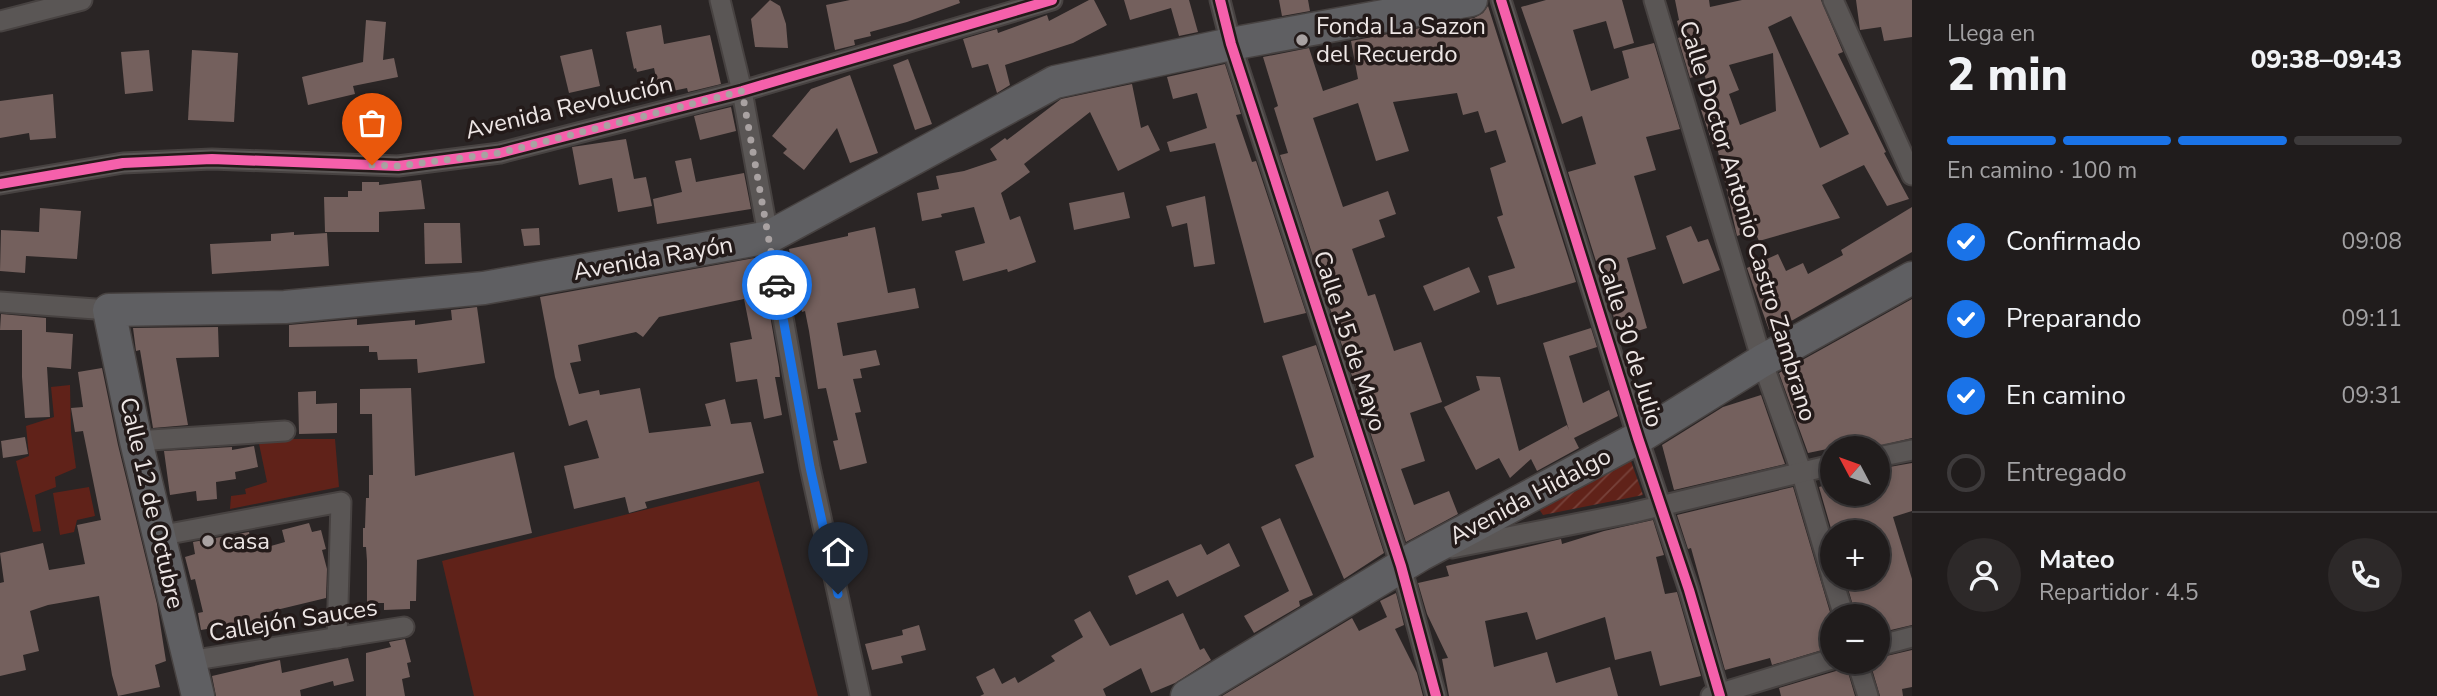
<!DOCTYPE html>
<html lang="es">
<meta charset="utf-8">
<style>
body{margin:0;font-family:"Nunito Sans",sans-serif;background:#2d2929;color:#f1f3f6;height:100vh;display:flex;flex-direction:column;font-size:26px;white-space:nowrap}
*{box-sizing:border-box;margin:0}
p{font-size:23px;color:#a2a1a3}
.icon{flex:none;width:38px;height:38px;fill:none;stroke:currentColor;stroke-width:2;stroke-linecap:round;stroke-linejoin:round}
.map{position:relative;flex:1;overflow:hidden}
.side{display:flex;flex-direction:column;background:#201c1c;width:525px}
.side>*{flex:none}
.needle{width:46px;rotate:311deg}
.buttons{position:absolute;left:1820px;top:436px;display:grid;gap:14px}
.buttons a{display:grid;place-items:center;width:70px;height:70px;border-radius:50%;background:#201c1c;box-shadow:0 4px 10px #0003,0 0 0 2px #3d3a3b;font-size:35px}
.pin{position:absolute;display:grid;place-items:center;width:60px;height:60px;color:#fff;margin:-72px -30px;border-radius:50% 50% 50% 0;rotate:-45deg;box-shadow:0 0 7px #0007}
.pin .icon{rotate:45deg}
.courier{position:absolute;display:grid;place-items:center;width:70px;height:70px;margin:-35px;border:5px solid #1a73e8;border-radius:50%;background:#fff;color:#222;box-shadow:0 2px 9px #0007}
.overview em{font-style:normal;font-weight:800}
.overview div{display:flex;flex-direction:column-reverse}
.overview{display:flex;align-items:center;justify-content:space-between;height:119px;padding:0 35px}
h1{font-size:46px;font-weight:800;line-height:52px}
.bar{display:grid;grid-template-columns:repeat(4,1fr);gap:10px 7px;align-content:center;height:84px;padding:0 35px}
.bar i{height:9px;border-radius:5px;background:#3d3a3b}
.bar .selected{background:#1a73e8}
.bar p{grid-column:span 4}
.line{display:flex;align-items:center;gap:18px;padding:0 35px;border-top:2px solid #3d3a3b}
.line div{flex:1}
.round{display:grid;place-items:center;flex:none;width:74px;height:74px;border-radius:37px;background:#2d2929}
ol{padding:0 35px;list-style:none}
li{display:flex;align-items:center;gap:21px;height:77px}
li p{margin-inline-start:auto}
li .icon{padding:7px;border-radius:50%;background:#1a73e8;color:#fff;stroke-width:4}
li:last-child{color:#a2a1a3}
li i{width:38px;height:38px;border:4px solid #3d3a3b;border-radius:50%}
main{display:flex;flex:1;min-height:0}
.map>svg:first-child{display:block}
.park{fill:#602219}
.garden{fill:url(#garden-furrows)}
.building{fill:#74605d;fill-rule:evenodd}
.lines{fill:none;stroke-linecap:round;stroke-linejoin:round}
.street-casing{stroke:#474241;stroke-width:23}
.primary-casing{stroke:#474241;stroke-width:35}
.street{stroke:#5a5655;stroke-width:19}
.primary{stroke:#5f5f62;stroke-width:32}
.cycleway-casing{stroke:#231a19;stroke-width:15}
.cycleway{stroke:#f560ab;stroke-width:10}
.done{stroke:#a9a2a2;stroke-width:7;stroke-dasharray:0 12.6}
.route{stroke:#1a73e8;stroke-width:9}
.poi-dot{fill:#a9a2a2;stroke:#231a19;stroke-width:2.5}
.labels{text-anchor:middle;stroke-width:7;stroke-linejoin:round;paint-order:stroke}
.poi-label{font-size:24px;fill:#ede6e5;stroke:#231a19;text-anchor:start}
.street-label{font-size:24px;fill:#ede6e5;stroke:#231a19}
</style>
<main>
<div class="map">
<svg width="1912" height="696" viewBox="0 0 1912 696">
<defs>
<pattern id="garden-furrows" width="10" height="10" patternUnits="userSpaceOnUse" patternTransform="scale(1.75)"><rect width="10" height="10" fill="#602219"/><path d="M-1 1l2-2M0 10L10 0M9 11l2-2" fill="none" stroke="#77423a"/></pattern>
</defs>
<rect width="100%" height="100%" fill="#2a2525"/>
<!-- park -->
<g class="park">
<polygon points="70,385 71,432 76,468 55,477 56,487 35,495 41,531 33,532 16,461 29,456 26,426 54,417 51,387"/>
<polygon points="258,439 335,439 339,487 230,509 231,496 246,494 245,489 267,482"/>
<polygon points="759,481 818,696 474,696 442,561"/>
<polygon points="89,487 95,516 77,520 74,532 60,535 53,493"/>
</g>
<!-- garden -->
<polygon class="garden" points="1627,450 1643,495 1543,515 1537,506"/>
<!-- building -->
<g class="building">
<polygon points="770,0 780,6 786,24 788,48 755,47 751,19"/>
<polygon points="850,0 959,0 960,3 907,22 870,32 871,36 854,40 855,45 835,50 826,5"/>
<polygon points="1089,0 1094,0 1107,25 1073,43 1005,65 1010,85 997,93 988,64 972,68 963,39 997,29 998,33 1047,15 1049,21"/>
<polygon points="1124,0 1189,0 1198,32 1179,36 1171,8 1130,20"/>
<polygon points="1279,0 1308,0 1310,11 1282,16"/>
<polygon points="1546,0 1622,0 1634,43 1614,49 1606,21 1573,30 1591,91 1629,78 1622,51 1654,43 1680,129 1646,137 1656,170 1634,176 1656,249 1627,258 1647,328 1619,337 1602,273 1600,274 1568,172 1596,164 1582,116 1562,124 1521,7"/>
<path d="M1675,0h34l1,7 32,-7h79l22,52 -5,2 48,98 -2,1 25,46 -22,7 -23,-41 -42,20 18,33 -81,23 -5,-11 -17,6 -20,-89 -3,1 -13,-38 14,-5 -11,-31 -14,4 -12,-40 3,-1 -4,-16 2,-1zM1791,16l58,118 -29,14 -52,-121zM1773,53l3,58 -36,14 -11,-31 10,-4 -10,-25z"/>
<polygon points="1856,0 1912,0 1912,37 1884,41 1881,27 1860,30"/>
<polygon points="1488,6 1576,282 1497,305 1488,276 1515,268 1497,217 1503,215 1490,168 1506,162 1496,130 1485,133 1478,111 1463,115 1457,93 1393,102 1409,151 1376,161 1358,103 1313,118 1343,207 1388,191 1396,214 1379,220 1385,237 1352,249 1368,296 1375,294 1394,351 1421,342 1442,402 1410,413 1425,461 1401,469 1414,505 1449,491 1458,514 1406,542 1280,155 1288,153 1274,108 1278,106 1263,57 1309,48 1323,91 1358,79 1351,41 1474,18 1483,13"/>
<polygon points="366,20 386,22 383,60 394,58 398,77 353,86 355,94 308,105 302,77 363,62"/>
<polygon points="661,25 664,44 710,35 721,84 688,92 687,88 663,93 662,86 658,87 654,68 637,72 636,68 634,69 626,32"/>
<polygon points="592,49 600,86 569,93 560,56"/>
<polygon points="149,50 153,91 125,94 121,52"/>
<polygon points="192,50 238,53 234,122 188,120"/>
<polygon points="908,59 932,124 915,130 893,65"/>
<polygon points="1225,64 1241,114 1236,115 1252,162 1256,161 1306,313 1264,323 1215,143 1170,152 1167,142 1207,128 1197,93 1173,99 1167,77"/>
<polygon points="850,75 878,153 850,163 837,128 804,170 783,153 787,149 772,136 811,89"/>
<polygon points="1132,84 1141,128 1148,125 1160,150 1118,171 1090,112 1024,164 1030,172 1001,193 1010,220 1020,216 1036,262 1008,272 1007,269 963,281 955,251 985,243 974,207 941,214 942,217 922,221 917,193 939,189 936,176 964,171 997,160 990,149 1005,138 1007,140 1061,99"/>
<polygon points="53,94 56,138 30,140 29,133 0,138 0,101"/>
<polygon points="731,107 736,131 700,140 694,116"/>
<polygon points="626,139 634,179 646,177 652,206 618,212 612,178 579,185 572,147"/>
<polygon points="691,158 696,182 744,173 751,209 657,224 653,199 682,192 675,161"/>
<polygon points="421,180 425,209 379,212 379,232 325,232 324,197 348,197 348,191 362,191 362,182 379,182 379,185"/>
<polygon points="1124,192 1130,218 1074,230 1069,203"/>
<polygon points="1205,196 1215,264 1194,267 1187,223 1172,227 1166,206"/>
<polygon points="1912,207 1912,252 1793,320 1769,330 1747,268 1778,254 1786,271 1803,263 1808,274 1843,255 1841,250"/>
<polygon points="40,208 81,211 77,259 26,256 25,273 0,271 1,230 39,232"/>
<polygon points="424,223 460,223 462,263 425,264"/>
<polygon points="1691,226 1698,242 1708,239 1720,270 1683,284 1666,236"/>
<polygon points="875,227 888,293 915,288 919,308 837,323 843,356 876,350 880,365 860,369 862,378 853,379 861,412 855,413 867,463 840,470 833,441 838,440 826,388 818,389 809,331 805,311 802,312 789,249 848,236 848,233"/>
<polygon points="539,228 540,245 524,246 521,229"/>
<polygon points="294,232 294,235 327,233 329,266 212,274 210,244 271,241 271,234"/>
<polygon points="760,257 779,367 780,377 775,377 782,415 764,419 757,379 736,382 730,343 752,339 744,299 659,317 643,337 636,332 578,345 581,361 570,363 579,394 599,390 600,395 640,388 649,433 711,426 705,404 725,399 731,424 751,422 764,473 645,502 647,508 629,513 625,497 574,509 564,466 599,458 587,420 569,426 555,377 540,297"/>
<polygon points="1469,267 1480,292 1434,311 1423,286"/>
<polygon points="1912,299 1912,438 1870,448 1832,448 1808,453 1779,373"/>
<polygon points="477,307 485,363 418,373 417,359 378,360 377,352 369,352 369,346 289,347 289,325 357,319 357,325 415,320 415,325 452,320 451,310"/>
<polygon points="1,314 46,318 46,332 73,334 71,369 47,367 50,417 25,418 22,377 22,330 0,330"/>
<polygon points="218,327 219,357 176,358 188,425 153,428 140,350 136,351 133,328"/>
<polygon points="1591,328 1597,347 1569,356 1583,403 1609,390 1618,416 1574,438 1579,448 1537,471 1531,459 1510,478 1499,458 1476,470 1444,407 1480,390 1476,376 1500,377 1519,451 1567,425 1569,430 1543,343"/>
<polygon points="1316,345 1384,553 1344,579 1295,465 1314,457 1282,356"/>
<polygon points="102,368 118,445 157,604 166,661 155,665 160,687 118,696 112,675 99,596 48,605 30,611 39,651 23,655 26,670 0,676 0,583 4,582 0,553 43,543 49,570 85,564 77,525 101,520 83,431 75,432 71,408 83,407 78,372"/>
<polygon points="411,388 415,476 514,452 532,533 417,560 416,601 410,601 410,609 384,610 384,603 367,603 367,561 366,547 363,547 363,528 365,528 366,498 369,498 369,475 373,475 372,414 360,414 360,389"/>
<polygon points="316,391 316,404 337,403 337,433 299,434 298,392"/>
<polygon points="1761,395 1785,464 1674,490 1662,445 1723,407"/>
<polygon points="25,437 28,454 3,458 1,441"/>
<polygon points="254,446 258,467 235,472 236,479 216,482 217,499 197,501 196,491 170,495 164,451 232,447 232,450"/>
<polygon points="1912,463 1912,511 1893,517 1912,579 1912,625 1878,633 1878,616 1856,616 1845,578 1878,578 1878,532 1832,532 1819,487 1832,483 1832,494 1878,494 1878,469"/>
<polygon points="1793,487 1832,619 1832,647 1772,665 1770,658 1725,670 1691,548 1688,549 1677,515"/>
<polygon points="1280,518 1313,595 1299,601 1300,606 1254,633 1244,616 1289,591 1261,527"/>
<polygon points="1653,520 1664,555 1656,557 1665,594 1677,592 1701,676 1660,686 1651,651 1615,660 1605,617 1536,640 1527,612 1485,621 1494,667 1547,652 1556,683 1610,667 1618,696 1449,696 1442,659 1448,658 1427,614 1418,583 1449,576 1446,566 1561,539 1562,544 1604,531"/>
<polygon points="309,523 312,532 321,530 326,549 322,550 327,569 326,598 268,612 270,618 201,630 198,613 203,612 195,579 191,580 185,557 195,554 193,542 249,532 253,551 285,542 282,530"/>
<polygon points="1229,543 1240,566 1177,597 1168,580 1136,595 1128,576 1201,544 1207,555"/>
<polygon points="1396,593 1404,625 1395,629 1417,673 1423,696 1222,696 1352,618 1359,631 1387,617 1380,601"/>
<polygon points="1090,611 1110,646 1183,613 1200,650 1204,648 1211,660 1175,683 1151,693 1141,668 1103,689 1106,696 980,696 984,694 976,677 994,668 1002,684 1015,677 1018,683 1055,661 1051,656 1083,637 1074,620"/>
<polygon points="919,625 926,650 901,656 903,663 872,670 865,644 903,635 902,630"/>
<polygon points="405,639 411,662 407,663 410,677 402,679 405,696 366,696 366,653 391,647 389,642"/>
<polygon points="1912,650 1912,687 1902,689 1903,696 1880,696 1870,662 1878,662 1878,658"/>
<polygon points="348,658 354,681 334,686 333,681 300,690 301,696 216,696 212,676 280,660 282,673"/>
<polygon points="1845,662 1855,696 1781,696 1779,688 1836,671"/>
</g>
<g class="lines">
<!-- street casing -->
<g class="street-casing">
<g id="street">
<polyline points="720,0 742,91 810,467 860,696"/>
<polyline points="1220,0 1231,44 1401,566 1436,696"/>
<polyline points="1501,0 1638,438 1689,590 1720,696"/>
<polyline points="1654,0 1762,361 1801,471 1832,577"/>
<polyline points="1833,0 1912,175"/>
<polyline points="0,21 82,0"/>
<polyline points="0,184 123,163 212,159 398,166 500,153 742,91 1052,0"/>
<polyline points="0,302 109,310"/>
<polyline points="136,441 285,431"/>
<polyline points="1878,457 1912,450"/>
<polyline points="158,536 341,502 337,638"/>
<polyline points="1452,548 1631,513 1832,465"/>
<polyline points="1832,578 1844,616"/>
<polyline points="1878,646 1912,637"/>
<polyline points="189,661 404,627"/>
<polyline points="1857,662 1868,696"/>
<polyline points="1711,696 1832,659"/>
</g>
</g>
<!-- primary casing -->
<g class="primary-casing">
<g id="primary">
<polyline points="198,696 136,441 109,310 285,307 484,288 769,237 1055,82 1231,44 1471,0"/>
<polyline points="1187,696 1420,555 1638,438 1762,361 1912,278"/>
</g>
</g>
<!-- street -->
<use href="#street" class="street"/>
<!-- primary -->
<use href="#primary" class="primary"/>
<!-- cycleway casing -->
<g class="cycleway-casing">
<g id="cycleway">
<polyline points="1220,0 1231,44 1401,566 1436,696"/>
<polyline points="1501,0 1638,438 1689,590 1720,696"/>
<polyline points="0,184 123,163 212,159 398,166 500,153 742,91 1052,0"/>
</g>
</g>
<!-- cycleway -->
<use href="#cycleway" class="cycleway"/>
</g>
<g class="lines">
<!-- done -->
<polyline class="done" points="372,165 398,166 500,153 742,91 777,285"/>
<!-- route -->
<polyline class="route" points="777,285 810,467 838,594"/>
</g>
<!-- markers -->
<g class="poi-dot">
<circle cx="1302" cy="40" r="7"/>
<circle cx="208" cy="541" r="7"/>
</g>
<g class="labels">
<!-- poi labels -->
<g class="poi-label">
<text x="1316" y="34">Fonda La Sazon<tspan x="1316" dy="28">del Recuerdo</tspan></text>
<text x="222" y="549">casa</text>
</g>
<!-- street labels -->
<g class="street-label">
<text transform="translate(569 107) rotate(-13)" y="8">Avenida Revolución</text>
<text transform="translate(1748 221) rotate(73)" y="8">Calle Doctor Antonio Castro Zambrano</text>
<text transform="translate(653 258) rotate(-10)" y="8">Avenida Rayón</text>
<text transform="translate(1350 341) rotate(72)" y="8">Calle 15 de Mayo</text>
<text transform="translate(1630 342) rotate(73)" y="8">Calle 30 de Julio</text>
<text transform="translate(1530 496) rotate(-28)" y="8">Avenida Hidalgo</text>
<text transform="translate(152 503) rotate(77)" y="8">Calle 12 de Octubre</text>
<text transform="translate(293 620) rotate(-9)" y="8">Callejón Sauces</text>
</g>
</g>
</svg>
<div class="buttons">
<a><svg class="needle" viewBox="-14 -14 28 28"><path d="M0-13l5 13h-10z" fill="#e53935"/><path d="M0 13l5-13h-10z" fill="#a2a1a3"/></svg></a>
<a>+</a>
<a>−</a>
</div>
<div class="pin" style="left:372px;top:165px;background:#ea580c"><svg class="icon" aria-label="bag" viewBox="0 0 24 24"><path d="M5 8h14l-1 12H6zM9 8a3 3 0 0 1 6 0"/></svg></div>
<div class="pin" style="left:838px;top:594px;background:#1f2937"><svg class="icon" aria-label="home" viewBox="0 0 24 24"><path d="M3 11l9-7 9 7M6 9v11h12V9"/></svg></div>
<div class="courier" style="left:777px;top:285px"><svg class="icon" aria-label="car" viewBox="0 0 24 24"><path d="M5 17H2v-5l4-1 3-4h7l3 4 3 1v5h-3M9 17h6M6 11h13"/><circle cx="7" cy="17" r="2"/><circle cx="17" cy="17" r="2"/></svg></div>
</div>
<section class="side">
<div class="overview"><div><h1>2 min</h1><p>Llega en</p></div><em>09:38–09:43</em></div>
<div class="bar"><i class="selected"></i><i class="selected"></i><i class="selected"></i><i></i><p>En camino · 100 m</p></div>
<ol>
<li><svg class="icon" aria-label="check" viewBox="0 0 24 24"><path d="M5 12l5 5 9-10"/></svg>Confirmado<p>09:08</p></li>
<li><svg class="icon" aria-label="check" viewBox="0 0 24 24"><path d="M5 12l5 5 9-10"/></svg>Preparando<p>09:11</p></li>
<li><svg class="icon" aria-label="check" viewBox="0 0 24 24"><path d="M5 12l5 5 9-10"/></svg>En camino<p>09:31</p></li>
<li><i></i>Entregado</li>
</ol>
<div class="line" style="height:126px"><a class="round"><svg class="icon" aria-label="person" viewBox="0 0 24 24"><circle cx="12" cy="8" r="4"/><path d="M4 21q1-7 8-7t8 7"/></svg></a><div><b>Mateo</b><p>Repartidor · 4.5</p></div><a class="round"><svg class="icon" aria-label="phone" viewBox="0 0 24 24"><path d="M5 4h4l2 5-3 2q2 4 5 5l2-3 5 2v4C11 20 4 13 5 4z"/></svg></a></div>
</section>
</main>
